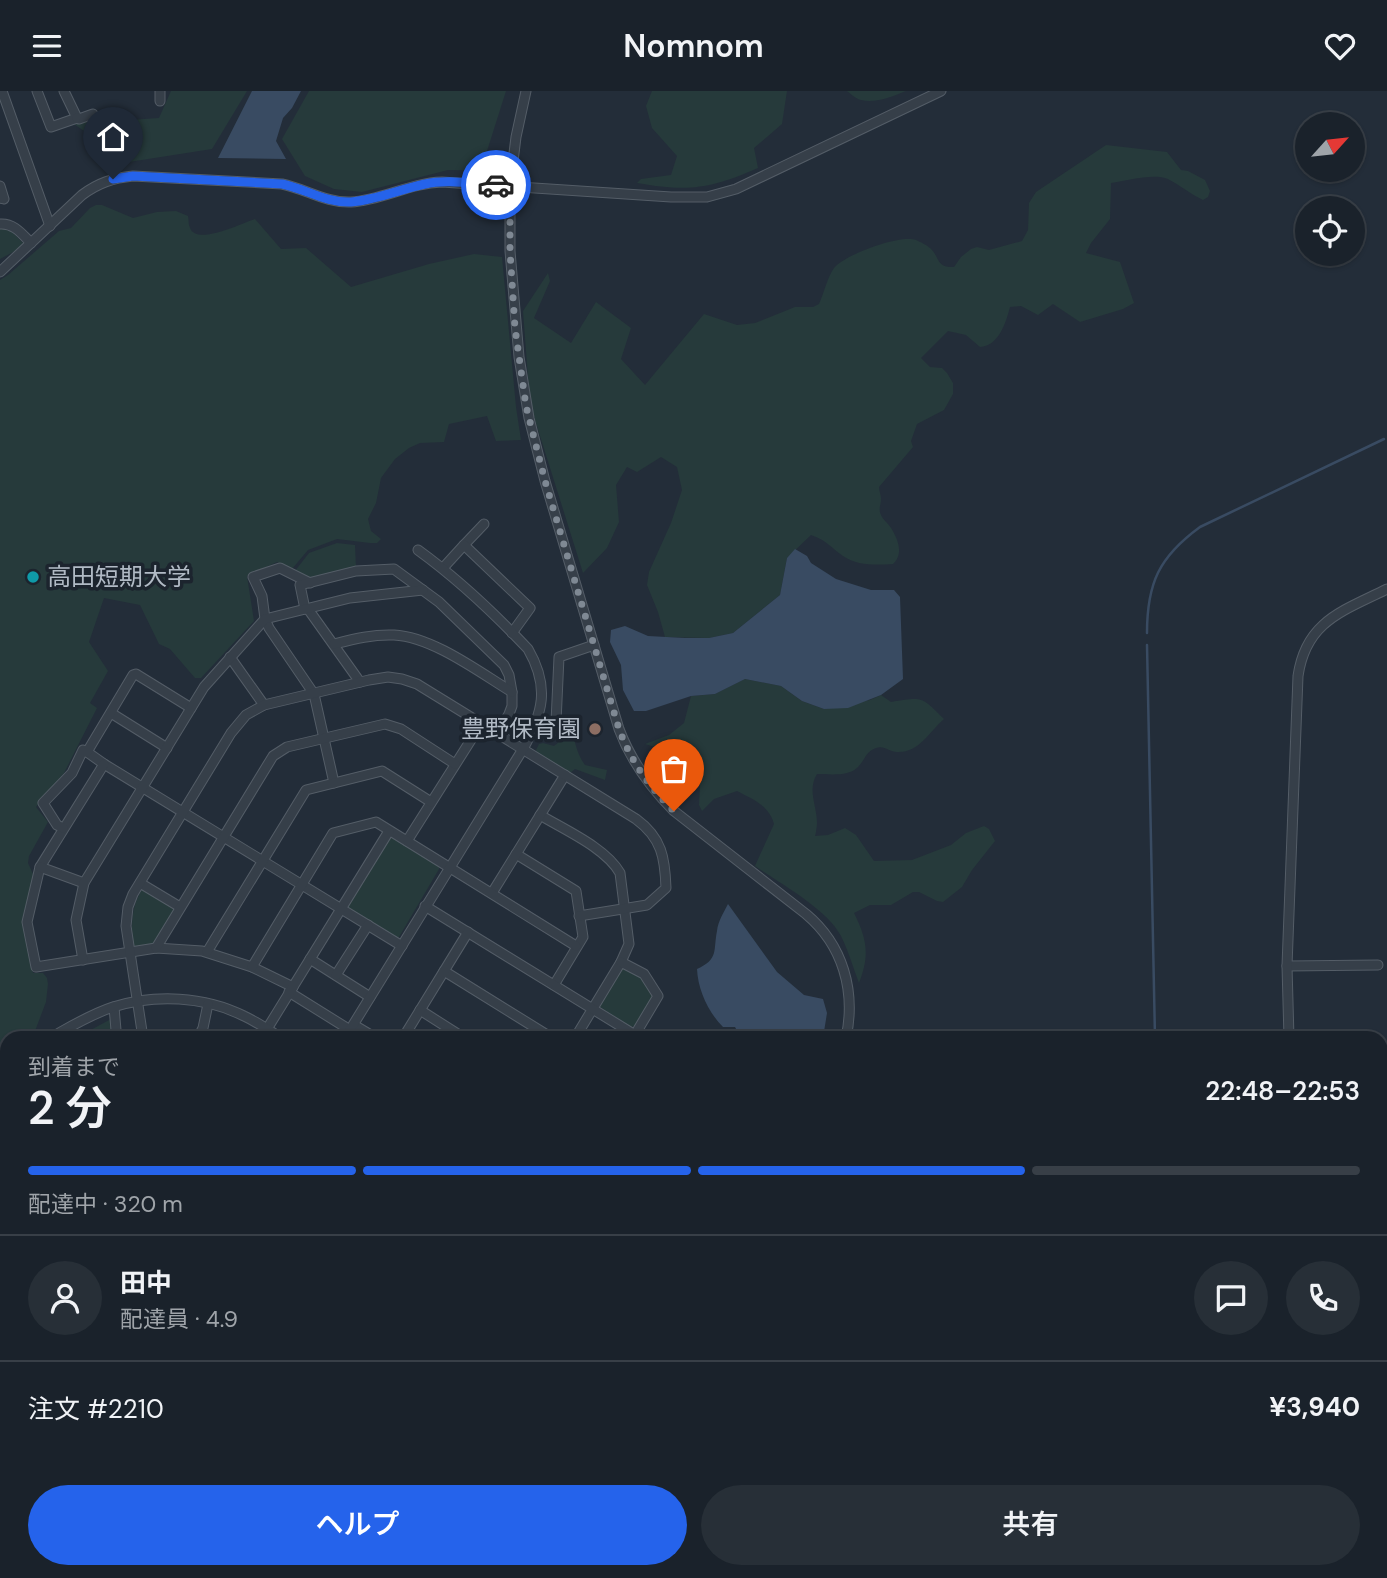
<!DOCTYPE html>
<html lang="ja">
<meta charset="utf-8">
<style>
body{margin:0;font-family:"DM Sans","Noto Sans JP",sans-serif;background:#272f37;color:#f1f3f6;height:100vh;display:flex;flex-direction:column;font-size:26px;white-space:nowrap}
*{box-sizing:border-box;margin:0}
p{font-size:23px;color:#9fa4a9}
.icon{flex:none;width:38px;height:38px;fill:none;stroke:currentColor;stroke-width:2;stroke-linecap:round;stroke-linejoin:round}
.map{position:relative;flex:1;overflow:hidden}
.sheet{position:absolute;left:0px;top:940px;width:1388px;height:548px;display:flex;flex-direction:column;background:#1a222b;border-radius:21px 21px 0 0;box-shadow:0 2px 5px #0004,0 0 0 2px #383f47}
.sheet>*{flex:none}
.needle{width:46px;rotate:63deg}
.fabs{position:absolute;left:1295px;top:21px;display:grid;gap:14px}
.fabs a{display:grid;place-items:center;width:70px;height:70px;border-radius:50%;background:#1a222b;box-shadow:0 2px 5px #0004,0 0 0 2px #383f47;font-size:35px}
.pin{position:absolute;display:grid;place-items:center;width:60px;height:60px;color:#fff;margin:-72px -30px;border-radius:50% 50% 50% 0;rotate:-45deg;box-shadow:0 0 7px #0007}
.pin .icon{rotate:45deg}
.courier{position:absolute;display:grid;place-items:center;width:70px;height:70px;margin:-35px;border:5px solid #2563eb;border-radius:50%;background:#fff;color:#222;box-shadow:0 2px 9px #0007}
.head em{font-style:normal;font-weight:600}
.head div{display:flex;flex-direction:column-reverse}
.head{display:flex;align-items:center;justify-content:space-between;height:119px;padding:0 28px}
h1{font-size:46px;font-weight:600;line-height:52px}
.bar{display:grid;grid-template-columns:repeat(4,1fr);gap:10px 7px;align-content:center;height:84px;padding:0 28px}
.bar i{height:9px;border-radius:5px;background:#383f47}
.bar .selected{background:#2563eb}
.bar p{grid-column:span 4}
.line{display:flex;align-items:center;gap:18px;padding:0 28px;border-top:2px solid #383f47}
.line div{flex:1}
.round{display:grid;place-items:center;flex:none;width:74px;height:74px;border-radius:37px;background:#272f37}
.button{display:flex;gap:14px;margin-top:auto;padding:14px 28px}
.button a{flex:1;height:80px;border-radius:42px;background:#2563eb;color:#fff;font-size:28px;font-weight:600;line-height:80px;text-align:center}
.button a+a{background:#272f37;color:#f1f3f6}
header{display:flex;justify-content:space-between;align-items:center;height:91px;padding:0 28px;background:#1a222b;font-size:32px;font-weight:600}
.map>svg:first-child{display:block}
.green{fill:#263a3b}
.water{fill:#394b62}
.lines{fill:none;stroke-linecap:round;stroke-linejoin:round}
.stream{stroke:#394b62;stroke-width:2.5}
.minor-casing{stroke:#545d67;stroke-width:11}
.major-casing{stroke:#404852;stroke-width:13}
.minor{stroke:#363f49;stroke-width:9}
.major{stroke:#545e69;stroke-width:10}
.done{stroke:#7f8994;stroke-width:7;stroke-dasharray:0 12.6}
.route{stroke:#2563eb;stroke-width:9}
.culture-dot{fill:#0f9aa8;stroke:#1c242e;stroke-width:2.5}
.education-dot{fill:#8d6e63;stroke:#1c242e;stroke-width:2.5}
.labels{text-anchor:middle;stroke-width:7;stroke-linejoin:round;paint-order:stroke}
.poi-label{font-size:24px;fill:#b1bac5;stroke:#1c242e;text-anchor:start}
</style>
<header><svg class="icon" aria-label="menu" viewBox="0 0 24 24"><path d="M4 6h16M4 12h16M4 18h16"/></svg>Nomnom<svg class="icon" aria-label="heart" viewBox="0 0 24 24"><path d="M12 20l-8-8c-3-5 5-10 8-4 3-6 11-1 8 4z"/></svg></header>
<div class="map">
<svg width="1387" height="1487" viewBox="0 0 1387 1487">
<rect width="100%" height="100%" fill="#232d39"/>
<!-- green -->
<g class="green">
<polygon points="171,0 247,0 212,58 129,71 74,33 91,28 95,37 101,31 159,27"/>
<polygon points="309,0 506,0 487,60 495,80 448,79 362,101 334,98 305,85 282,48"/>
<path d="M652,0h135l-5,33 -28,24 4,20c-48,21 -70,24 -121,15l4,-4 30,-4 6,-19 -25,-28 -6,-22z"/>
<path d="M847,0h59c-12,5 -31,13 -45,9 -5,-1 -10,-6 -14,-9z"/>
<path d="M1106,54l61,7 14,18 7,1 17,9 5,11 -2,6 -5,3c-13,-6 -23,-15 -35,-21 -15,-6 -41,2 -57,4l-1,36 -19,24 -5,10 34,9 14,41 -11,6 -43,13 -27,-18 -15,11 -17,-9 -11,1c-4,15 -11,39 -30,40l-14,-12 -18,-4 -27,27 9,9 12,1 5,5 6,10v11l-9,16 -27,14 -6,17 2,6 -34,40c0,4 2,8 2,12 0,6 -3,10 0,16 2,5 7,8 10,13 7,11 13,26 2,36 -16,1 -36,2 -50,-8 -13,-9 -15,-15 -32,-21l-24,23 -7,37 -47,38 -24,5 -44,-1 -7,-25 -11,-27 2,-13 22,-49 11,-33 -5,-23 -16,-10 -24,15 -10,-5 -11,18 3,37 -12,26 -24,25 -53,-169 -7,-93 25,-38 2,8 -16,37 37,25 25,-41 35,26 -10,31 24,26 59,-71 33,11 18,-2 40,-16h18l6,-3c5,-11 8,-26 15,-36 10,-13 66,-34 82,-28 4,2 11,5 14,8 10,9 6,20 24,19l7,-10 10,-8 6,-2 12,3 33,-9 6,-11 1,-27 7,-11z"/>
<path d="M96,114h6l31,13 24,-6 19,-1 12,5c1,4 0,8 2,12 7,18 52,-5 65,-9l26,30 25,-1 45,39 78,-23 45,-10 28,3 14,150 5,33 -25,1 -9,-25 -38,8 -5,18 -24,1 -11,5 -14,11 -14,19 -5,25 -8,16 3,12 10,8 -4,4h-7l-33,-4 -29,11 -16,19 -15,-7 -30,14 7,45 -53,57h-6l-25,-29 -11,-5 -19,-39 -36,-7 -15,44 19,29 -18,32 7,5 -33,65 -28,34 12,15 -19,34 -1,7 5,11v6l-10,43 10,50h10l4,5 1,6 -2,18 -11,29 -13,7h-15v9l-7,4v-771l8,-5 51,-44 12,-3 19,-20z"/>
<polygon points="0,137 8,137 23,152 15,160 0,168"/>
<polygon points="337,452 355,454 356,477 310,487 295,480 309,462"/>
<path d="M745,588l36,7 21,15 22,8 46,-9 11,-5 10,7c32,-5 30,-6 53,17 -15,13 -25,34 -47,33 -7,0 -13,-7 -21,-4 -10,3 -11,12 -18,19 -9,10 -29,7 -41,7 -10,16 0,32 0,49 0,3 -1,10 -2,13l13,-1 17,-7 11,7 18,26 38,-1 39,-15 15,-12 18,-7 5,3 6,12 -23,29 -10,17 -19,15 -6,-1 -18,-9h-6l-22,13h-21l-16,8c13,26 16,42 5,70 -6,-16 -11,-33 -18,-47 -14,-27 -60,-52 -86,-70l19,-42c-5,-19 -22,-25 -37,-33l-23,8 -12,12 -3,-6 1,-20 -14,-23 -11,-9 -30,-9 24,-9 15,-12 7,-27 24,-2z"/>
<path d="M564,632h7c3,15 5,30 14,42l22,5 -2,10 -30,-11 -5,4 -33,-19 -1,-4 3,-6 4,-1 11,3c9,-6 9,-12 10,-23z"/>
<polygon points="393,745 439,775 439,778 399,846 395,846 348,818 348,814 388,747"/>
<path d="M143,797l32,20 -22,37 -15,3 -5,-3c-2,-21 -2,-39 10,-57z"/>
<polygon points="624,876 641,886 654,905 636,935 631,936 600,916 599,913 621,877"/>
<polygon points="111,928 114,940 110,947 76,947"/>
<polygon points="494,1481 501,1487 364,1487 354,1481"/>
</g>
<!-- water -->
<g class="water">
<polygon points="252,0 301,0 292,17 283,27 276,50 286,68 218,67"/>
<polygon points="795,458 807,465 811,472 836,488 871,499 894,499 900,506 903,588 881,604 848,617 824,618 802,610 781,595 745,588 715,603 691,605 646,620 634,620 623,599 621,574 610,551 611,539 625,535 648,545 685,547 709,547 733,542 780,504 787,467"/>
<path d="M728,813l49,68 27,23 19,4 4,14 -4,25h-82l-6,-11h-12c-15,-15 -25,-37 -26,-58 22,-10 16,-18 20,-38 1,-10 7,-19 11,-27z"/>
</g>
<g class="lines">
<!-- stream -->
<g class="stream">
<path d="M1147,542c0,-50 12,-76 53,-106l184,-88"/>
<polyline points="1147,554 1155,947"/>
<polyline points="1162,1480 1162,1487"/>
</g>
<!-- minor casing -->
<g class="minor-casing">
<g id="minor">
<polyline points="2,0 50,135"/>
<polyline points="37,0 51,36 77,27 64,0"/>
<path d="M526,0l-10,46 -6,49v65l9,106 10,61 16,63 74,248c12,32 30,57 55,82l132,103c37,31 50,77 40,124"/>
<polyline points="160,10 160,0"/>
<polyline points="77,27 79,28 93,23 97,32"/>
<polyline points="0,95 4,108 0,107"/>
<path d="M0,133c14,-1 22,10 31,19"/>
<path d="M0,181l82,-77c16,-12 31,-17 51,-19l149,8c24,5 44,19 69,18 31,-2 59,-19 91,-20l229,15h36l29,-8 205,-98"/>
<polyline points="464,454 484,433"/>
<polyline points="443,477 464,454 530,517 512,542"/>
<polyline points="310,492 280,477 253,486 262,505 265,528 269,537 314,603 334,692"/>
<polyline points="305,518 300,494 356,480 394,478 439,511 504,574 509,584 512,601 512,615 509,623 497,643"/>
<polyline points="308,518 360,591"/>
<path d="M334,553c20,-5 40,-10 60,-9 39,2 85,37 118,57"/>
<polyline points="230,566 264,614"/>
<polyline points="111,622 167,657"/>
<polyline points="534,639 548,642 552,641 556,631 559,566 594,554"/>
<polyline points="87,661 104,673 402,855"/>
<polyline points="104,673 40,776 27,831 36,876 156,857 202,860 252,876 293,896"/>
<path d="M540,724c25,15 66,33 80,58l9,71 -8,18 -46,76"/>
<polyline points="63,737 57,734 43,712 72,682 83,659 87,661 133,584 136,583 191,617"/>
<polyline points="407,750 481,633"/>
<polyline points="516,763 576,800 583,846 554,894"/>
<polyline points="40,776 84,792"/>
<polyline points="140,792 180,816"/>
<polyline points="492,802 565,684"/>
<polyline points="425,815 635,944"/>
<polyline points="156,857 273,665 287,656 385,633 401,638 455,673"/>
<polyline points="207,861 306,699 382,680 431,711"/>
<polyline points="310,868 370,906"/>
<polyline points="83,869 76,829 84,792 204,596 265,528 350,507 423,499"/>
<polyline points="621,871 644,883 658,905 633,947"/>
<polyline points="1287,875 1378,874"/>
<polyline points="252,876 333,742 376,731 576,855"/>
<polyline points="444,880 552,947"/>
<polyline points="336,884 368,834"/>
<polyline points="289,901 350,939"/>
<polyline points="114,916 116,939 115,947"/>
<polyline points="420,919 464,947"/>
<polyline points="354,934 376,947"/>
<polyline points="267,938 389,740"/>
<path d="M50,947c20,-11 41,-24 63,-31 42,-13 91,-11 131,9 13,6 25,14 37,22"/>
<path d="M143,947l-17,-112 2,-19 5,-13 98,-161 15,-18 18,-10 105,-25 19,-3 14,2 15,5 219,135c26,19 29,39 30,69l-19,17 -68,11"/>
<polyline points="198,947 203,937 208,913"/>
<path d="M345,947l178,-289c20,-36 27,-62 5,-100 -34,-36 -70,-70 -110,-99"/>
<polyline points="403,947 468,841"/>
<path d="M1289,947l-2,-72 11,-290c8,-55 45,-65 89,-87"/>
<polyline points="0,974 7,970"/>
</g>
</g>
<!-- major casing -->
<g class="major-casing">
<g id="major">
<polyline points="1381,1283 1387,1282"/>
<polyline points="0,1306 7,1316"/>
<polyline points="171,1480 181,1487"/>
<polyline points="668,1487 685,1480"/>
</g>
</g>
<!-- minor -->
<use href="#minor" class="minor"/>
<!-- major -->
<use href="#major" class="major"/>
</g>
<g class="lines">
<!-- done -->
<path class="done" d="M496,94l14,1v65l5,77 11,78 19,75 74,248c12,32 30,58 55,82"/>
<!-- route -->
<path class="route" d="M113,88l20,-3 149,8c24,5 44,19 69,18 25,-2 50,-13 74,-18 22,-5 48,0 71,1"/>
</g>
<!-- markers -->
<circle class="culture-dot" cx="33" cy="486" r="7"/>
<circle class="education-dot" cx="595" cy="638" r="7"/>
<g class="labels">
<!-- poi labels -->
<g class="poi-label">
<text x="47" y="494">高田短期大学</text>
<text x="581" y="646" text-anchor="end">豊野保育園</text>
</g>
</g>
</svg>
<div class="fabs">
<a><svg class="needle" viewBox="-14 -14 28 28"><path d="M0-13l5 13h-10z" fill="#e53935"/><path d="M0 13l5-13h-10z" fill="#9fa4a9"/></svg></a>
<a><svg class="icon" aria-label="locate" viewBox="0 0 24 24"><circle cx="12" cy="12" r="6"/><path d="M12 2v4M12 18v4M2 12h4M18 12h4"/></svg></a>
</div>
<div class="pin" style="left:674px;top:720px;background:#ea580c"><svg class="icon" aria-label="bag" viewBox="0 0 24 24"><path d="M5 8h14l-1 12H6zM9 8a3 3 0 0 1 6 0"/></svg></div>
<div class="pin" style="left:113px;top:88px;background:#1f2937"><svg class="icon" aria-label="home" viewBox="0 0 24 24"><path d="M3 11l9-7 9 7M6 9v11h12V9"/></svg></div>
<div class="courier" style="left:496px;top:94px"><svg class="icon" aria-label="car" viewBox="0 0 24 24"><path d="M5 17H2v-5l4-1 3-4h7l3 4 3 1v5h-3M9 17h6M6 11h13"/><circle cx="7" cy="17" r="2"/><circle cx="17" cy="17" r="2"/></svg></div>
<section class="sheet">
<div class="head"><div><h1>2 分</h1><p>到着まで</p></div><em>22:48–22:53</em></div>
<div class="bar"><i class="selected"></i><i class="selected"></i><i class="selected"></i><i></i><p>配達中 · 320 m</p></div>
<div class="line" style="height:126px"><a class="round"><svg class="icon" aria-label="person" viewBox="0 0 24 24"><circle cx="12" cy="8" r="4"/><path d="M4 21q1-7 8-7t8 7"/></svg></a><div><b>田中</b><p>配達員 · 4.9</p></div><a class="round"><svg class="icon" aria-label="chat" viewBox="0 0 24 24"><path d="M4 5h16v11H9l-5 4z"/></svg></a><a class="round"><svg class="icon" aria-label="phone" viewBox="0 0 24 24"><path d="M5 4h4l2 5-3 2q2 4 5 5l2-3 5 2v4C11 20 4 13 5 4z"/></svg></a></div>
<div class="line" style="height:91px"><div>注文 #2210</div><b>¥3,940</b></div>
<div class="button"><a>ヘルプ</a><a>共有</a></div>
</section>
</div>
